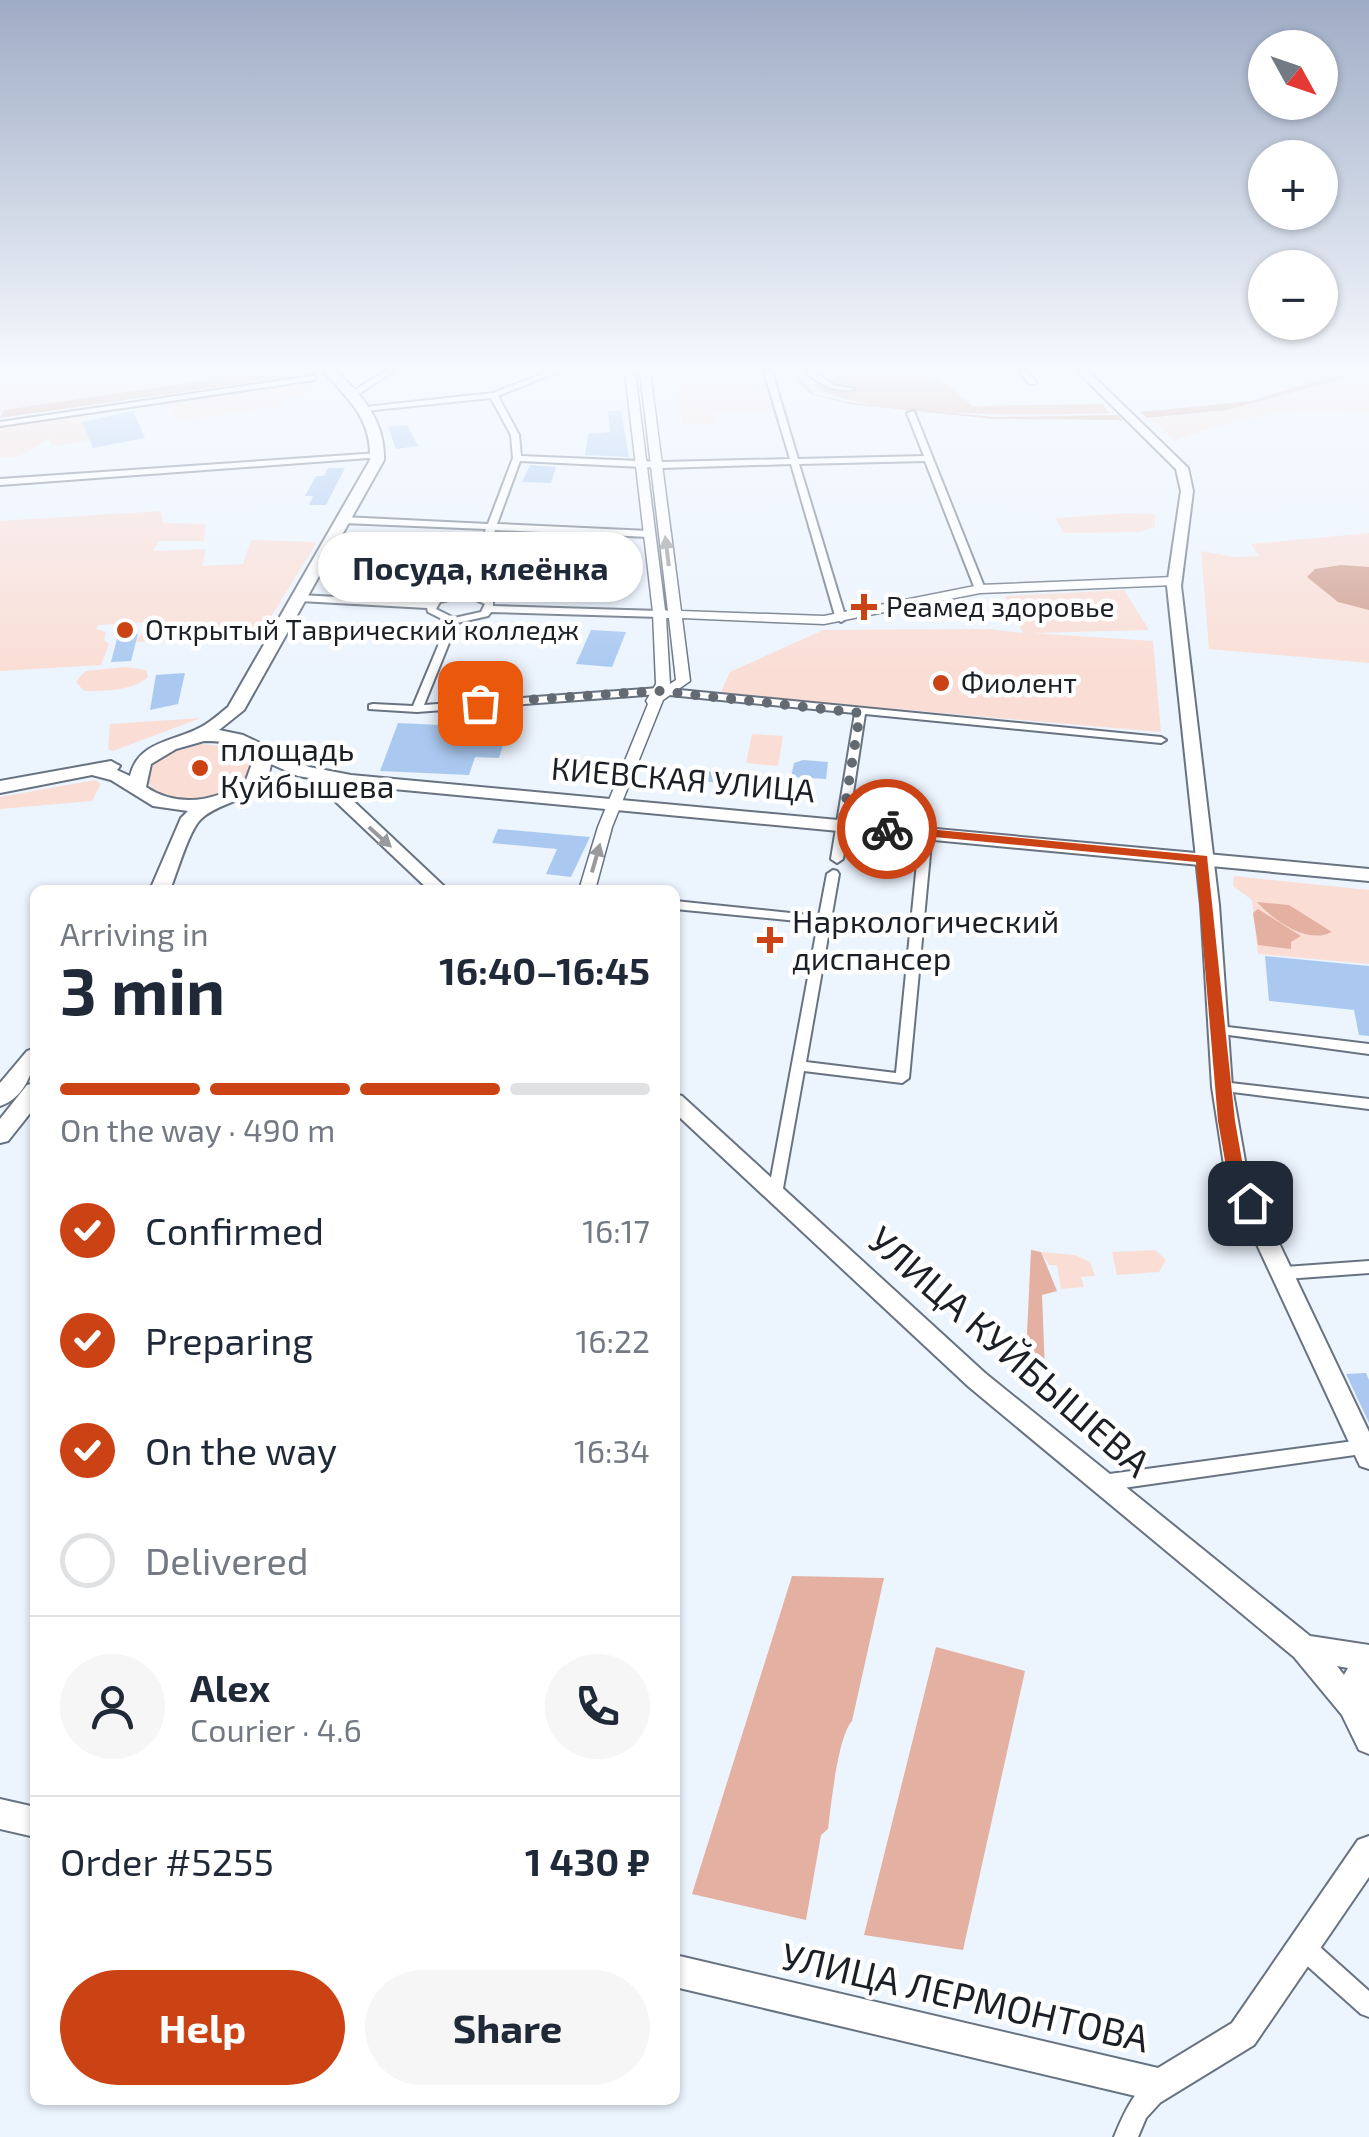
<!DOCTYPE html>
<meta charset="utf-8">
<style>
body{margin:0;font-family:"Exo 2",sans-serif;background:#f6f6f7;color:#1f2937;height:100vh;display:flex;flex-direction:column;font-size:38px;white-space:nowrap}
*{box-sizing:border-box;margin:0}
p{font-size:32px;color:#747a83}
.icon{flex:none;width:55px;height:55px;fill:none;stroke:currentColor;stroke-width:2;stroke-linecap:round;stroke-linejoin:round}
.map{position:relative;flex:1;overflow:hidden}
.side{position:absolute;left:30px;top:885px;width:650px;height:1220px;display:flex;flex-direction:column;background:#fff;border-radius:15px;box-shadow:0 2px 8px #0004}
.side>*{flex:none}
.needle{width:65px;rotate:130deg}
.buttons{position:absolute;left:1248px;top:30px;display:grid;gap:20px}
.buttons a{display:grid;place-items:center;width:90px;height:90px;border-radius:50%;background:#fff;box-shadow:0 2px 8px #0004;font-size:50px}
.pin{position:absolute;display:grid;place-items:center;width:85px;height:85px;color:#fff;margin:-42px;border-radius:20px;box-shadow:0 5px 15px #0006}
.courier{position:absolute;display:grid;place-items:center;width:100px;height:100px;margin:-50px;border:8px solid #cb4314;border-radius:50%;background:#fff;color:#222;box-shadow:0 2px 12px #0007}
.bubble{position:absolute;height:70px;border-radius:35px;background:#fff;box-shadow:0 2px 8px #0004;font-size:32px;font-weight:700;line-height:70px;text-align:center}
.headline em{font-style:normal;font-weight:700}
.headline div{display:flex;flex-direction:column-reverse}
.headline{display:flex;align-items:center;justify-content:space-between;height:170px;padding:0 30px}
h1{font-size:65px;font-weight:700;line-height:75px}
.bar{display:grid;grid-template-columns:repeat(4,1fr);gap:15px 10px;align-content:center;height:120px;padding:0 30px}
.bar i{height:12px;border-radius:8px;background:#e0e1e3}
.bar .current{background:#cb4314}
.bar p{grid-column:span 4}
.line{display:flex;align-items:center;gap:25px;padding:0 30px;border-top:2px solid #e0e1e3}
.line div{flex:1}
.round{display:grid;place-items:center;flex:none;width:105px;height:105px;border-radius:52px;background:#f6f6f7}
ol{padding:0 30px;list-style:none}
li{display:flex;align-items:center;gap:30px;height:110px}
li p{margin-inline-start:auto}
li .icon{padding:10px;border-radius:50%;background:#cb4314;color:#fff;stroke-width:4}
li:last-child{color:#747a83}
li i{width:55px;height:55px;border:5px solid #e0e1e3;border-radius:50%}
.primary-button{display:flex;gap:20px;margin-top:auto;padding:20px 30px}
.primary-button a{flex:1;height:115px;border-radius:60px;background:#cb4314;color:#fff;font-size:40px;font-weight:700;line-height:115px;text-align:center}
.primary-button a+a{background:#f6f6f7;color:#1f2937}
.map>svg:first-child{display:block}
.green{fill:#faded6}
.forest{fill:#e4b0a1}
.water{fill:#d2a091}
.building{fill:#abc9f0}
.lines{fill:none;stroke-linecap:round;stroke-linejoin:round}
.minor-casing{stroke:#687382;stroke-width:4}
.tertiary-casing{stroke:#687382;stroke-width:3}
.secondary-casing{stroke:#687382;stroke-width:4}
.primary-casing{stroke:#687382;stroke-width:4}
.minor{fill:#fff;fill-rule:evenodd}
.tertiary{fill:#fff;fill-rule:evenodd}
.secondary{fill:#fff;fill-rule:evenodd}
.primary{fill:#fff;fill-rule:evenodd}
.oneway{fill:#989a9d}
.route{fill:#cb4314}
.done{stroke:#646a72;stroke-width:10;stroke-dasharray:0 18}
.poi-dot{fill:#cb4314;stroke:#fff;stroke-width:4}
.labels{text-anchor:middle;stroke-width:9;stroke-linejoin:round;paint-order:stroke}
.far-poi-label{font-size:28px;fill:#1b1f26;stroke:#fff;text-anchor:start}
.poi-label{font-size:32px;fill:#1b1f26;stroke:#fff;text-anchor:start}
.street-label{font-size:32px;fill:#1b1f26;stroke:#fff}
.near-street-label{font-size:38px;fill:#1b1f26;stroke:#fff}
</style>
<div class="map">
<svg width="1369" height="2137" viewBox="0 0 1369 2137">
<rect width="100%" height="100%" fill="#ecf4fe"/>
<!-- green -->
<g class="green">
<polygon points="0,372 262,372 0,411"/>
<path d="M1303,372h66v42c-64,-10 -136,3 -194,27l-26,-23c52,-4 115,-6 154,-46z"/>
<polygon points="307,374 319,391 279,398 282,406 185,420 178,420 162,393"/>
<polygon points="747,379 763,381 771,412 715,413 717,424 683,425 676,381"/>
<polygon points="79,412 90,440 53,446 49,439 18,457 0,457 0,426"/>
<polygon points="161,511 163,523 206,524 204,541 159,541 153,551 206,549 202,566 243,564 251,540 317,542 258,638 136,642 148,622 98,625 96,629 106,632 104,640 109,644 101,665 0,671 0,521"/>
<polygon points="1129,513 1155,514 1155,527 1140,532 1064,533 1055,518"/>
<polygon points="1369,533 1369,663 1209,649 1201,551 1234,557 1259,556 1251,544"/>
<polygon points="1124,590 1149,630 1032,633 1153,641 1161,732 720,694 730,672 823,630 990,629 1023,633 1005,596"/>
<path d="M126,667l20,3 2,7c-15,14 -44,14 -64,14l-8,-9 9,-11z"/>
<polygon points="201,718 113,751 108,749 110,724"/>
<polygon points="752,734 783,736 778,766 746,763"/>
<path d="M193,743l49,5 12,17c-14,38 -79,45 -106,19l2,-19 25,-17z"/>
<polygon points="95,780 101,784 92,801 0,809 0,797"/>
<polygon points="1234,876 1369,890 1369,964 1258,954 1252,900 1233,886"/>
<polygon points="1155,1250 1166,1260 1159,1272 1117,1275 1112,1252"/>
<polygon points="1041,1252 1075,1255 1090,1262 1095,1276 1081,1277 1084,1287 1061,1289 1057,1265 1049,1265"/>
</g>
<!-- forest -->
<g class="forest">
<path d="M848,375l90,3 35,28 130,-2 6,9c-64,2 -249,6 -298,-28z"/>
<path d="M1257,902l32,3 43,27c-24,13 -59,-12 -75,-30z"/>
<polygon points="1258,909 1301,936 1291,942 1291,949 1258,945 1253,913"/>
<polygon points="1031,1250 1041,1252 1057,1291 1042,1295 1045,1371 1025,1375"/>
<path d="M792,1576l92,2 -32,143c-14,15 -21,84 -24,108l-7,6 -15,85 -114,-26z"/>
<polygon points="936,1647 1025,1671 963,1950 864,1935"/>
</g>
<!-- water -->
<g class="water">
<polygon points="262,372 321,372 0,418 4,410"/>
<polygon points="789,372 795,372 814,394 853,403 993,417 1117,415 1123,420 993,419 850,404 810,394"/>
<polygon points="1346,372 1369,372 1227,410 1147,418 1140,412 1251,401"/>
<polygon points="1341,565 1369,567 1369,610 1338,602 1307,577 1315,569"/>
</g>
<!-- building -->
<g class="building">
<polygon points="133,411 145,438 93,448 82,422"/>
<polygon points="608,411 621,411 629,457 585,455 588,434 610,432"/>
<polygon points="407,425 418,446 396,449 388,427"/>
<polygon points="530,465 556,467 551,483 522,482"/>
<polygon points="328,468 345,468 326,505 309,505 313,496 305,496 316,476 324,476"/>
<polygon points="591,630 626,632 612,667 576,664"/>
<polygon points="138,634 131,661 111,662 118,635"/>
<polygon points="185,673 178,704 150,710 156,675"/>
<polygon points="398,723 484,727 479,744 503,745 499,758 475,757 469,775 380,771"/>
<polygon points="803,760 828,762 826,779 791,777 794,763"/>
<polygon points="691,770 744,774 771,777 768,787 688,780"/>
<polygon points="498,829 590,837 571,877 546,874 557,849 492,843"/>
<polygon points="1265,956 1369,966 1369,1036 1359,1035 1354,1010 1269,1001"/>
<polygon points="1366,1373 1369,1380 1369,1423 1346,1374"/>
</g>
<g class="lines">
<!-- minor casing -->
<g class="minor-casing">
<g id="minor">
<polygon points="384,372 393,372 357,395 350,393"/>
<path d="M547,372h10l-59,24 21,39 2,21 142,6 127,-3 -26,-87h8l26,87 126,-3 -17,-43 7,-2 71,178 -5,3 -5,-3 -50,-128 -126,3 47,155 -5,3 -5,-3 -45,-155 -128,4 -143,-7 -23,63 152,7 5,3 -5,3 -154,-7 -23,62 21,9v5l167,5 5,3 -5,3 -169,-5 -3,4 -31,7 -33,82 235,-17 502,49 5,3 -5,3 -296,-29 -22,145 -6,4 -6,-4 24,-146 -196,-19 -242,18 -48,-3v-4l4,-1 40,2 35,-84 -20,-10 -1,-4 -127,-7 -5,-3 5,-3 130,7 3,-4 30,-7 23,-62 -143,-6 -4,-3 4,-3 145,7 25,-66 -2,-23 -20,-37 -126,13 -4,-2 4,-2 128,-14zM466,596l19,8 -4,8 -27,6 -18,-9 4,-7z"/>
<path d="M806,372h9l18,13 22,4c-19,5 -34,-4 -49,-17z"/>
<polygon points="1020,372 1028,372 1036,382 1035,384 1029,384"/>
<polygon points="312,376 315,376 315,380 0,426 0,422"/>
<polygon points="379,453 383,455 382,457 0,485 0,479"/>
<polygon points="926,830 932,833 909,1078 902,1083 804,1071 782,1194 780,1198 770,1198 768,1194 818,923 675,909 675,901 819,916 827,874 833,870 837,871 839,874 806,1062 896,1073 920,833"/>
<polygon points="1219,1026 1369,1044 1369,1054 1214,1033 1212,1030 1214,1027"/>
<polygon points="1222,1082 1369,1099 1369,1109 1217,1090 1215,1087 1217,1084"/>
<polygon points="1369,1261 1369,1273 1285,1279 1279,1277 1277,1273 1279,1269 1285,1267"/>
<polygon points="1369,1439 1369,1453 1102,1491 1096,1488 1093,1483 1096,1478 1102,1475"/>
<polygon points="1303,1936 1311,1939 1369,1991 1369,2017 1361,2014 1295,1955 1292,1947 1295,1939"/>
<path d="M1161,2074l8,3 3,8 -3,8 -23,25 -8,19h-24c10,-24 22,-53 47,-63z"/>
</g>
</g>
<!-- tertiary casing -->
<g class="tertiary-casing">
<path id="tertiary" d="M625,372h10l30,238 3,1 -28,-239h10l31,239 143,5 156,-31 194,-8 6,4 -6,4 -194,8 -156,31 -142,-6 8,63 -27,19 -51,127 -17,63h-16l19,-63 50,-123 -2,-3 10,-17 -3,-72zM666,618h3l7,62 -6,4z"/>
</g>
<!-- secondary casing -->
<g class="secondary-casing">
<g id="secondary">
<polygon points="1078,372 1089,372 1188,468 1193,491 1181,586 1219,905 1232,1087 1248,1178 1369,1432 1369,1469 1360,1466 1226,1178 1212,1087 1201,905 1167,586 1181,491 1176,469"/>
<polygon points="323,776 329,778 448,890 429,890 317,784 317,778"/>
<path d="M675,1094l7,2 303,277 325,263 59,9v109l-10,-4 -17,-35 -48,-58 -325,-270 -294,-274zM1337,1666l11,2 -4,7z"/>
<polygon points="0,1799 35,1807 35,1837 0,1829"/>
<polygon points="1369,1836 1369,1877 1254,2045 1161,2102 675,1987 675,1955 1158,2068 1232,2023 1358,1840"/>
</g>
</g>
<!-- primary casing -->
<g class="primary-casing">
<g id="primary">
<path d="M324,372h13c27,25 48,50 47,88l-140,250 -25,20 24,5 66,32 42,8 1018,94v12l-1018,-96 -53,-9 -27,-12c-5,37 -47,34 -70,55 -12,11 -24,54 -31,71h-20l31,-72 7,-7 -35,-5 -42,-26 -19,-5 -92,18v-12l111,-20 9,5 -3,4 13,6c8,-35 44,-34 71,-49 10,-5 19,-14 27,-20l142,-247c2,-41 -21,-60 -46,-88zM204,741c20,0 35,2 50,17l-8,22c-29,22 -69,28 -100,7l5,-23 25,-15z"/>
<path d="M35,1048c0,23 -11,50 -35,58v-23l27,-32z"/>
<polygon points="35,1083 35,1107 8,1141 0,1143 0,1119 27,1085"/>
</g>
</g>
<!-- minor -->
<use href="#minor" class="minor"/>
<!-- tertiary -->
<use href="#tertiary" class="tertiary"/>
<!-- secondary -->
<use href="#secondary" class="secondary"/>
<!-- primary -->
<use href="#primary" class="primary"/>
</g>
<!-- one-way arrows -->
<defs><path id="oneway-solid" d="M-6-.8H1V-3.2L6.5 0L1 3.2V.8H-6Z" transform="scale(2.5)"/></defs>
<g class="oneway">
<use href="#oneway-solid" transform="translate(667 551) rotate(-97)"/>
<use href="#oneway-solid" transform="translate(380 837) rotate(42)"/>
<use href="#oneway-solid" transform="translate(596 858) rotate(-74)"/>
</g>
<!-- sky -->
<linearGradient id="sky" x2="0" y2="1"><stop stop-color="#9facc5"/><stop offset="0.55" stop-color="#f6faff"/><stop offset="1" stop-color="#f6faff" stop-opacity="0"/></linearGradient>
<rect width="1369" height="671" fill="url(#sky)"/>
<!-- route -->
<polygon class="route" points="887,825 1207,856 1235,1121 1245,1178 1259,1203 1256,1208 1244,1208 1228,1178 1218,1121 1196,862 882,832"/>
<g class="lines">
<!-- done -->
<polyline class="done" points="480,703 659,691 860,713 842,825 887,829"/>
</g>
<!-- markers -->
<g class="poi-dot">
<path d="M859 592h10v10h10v10h-10v10h-10v-10h-10v-10h10z"/>
<circle cx="125" cy="630" r="10"/>
<circle cx="941" cy="683" r="10"/>
<circle cx="200" cy="768" r="10"/>
<path d="M765 925h10v10h10v10h-10v10h-10v-10h-10v-10h10z"/>
</g>
<g class="labels">
<!-- far-poi labels -->
<g class="far-poi-label">
<text x="886" y="617">Реамед здоровье</text>
<text x="145" y="640">Открытый Таврический колледж</text>
<text x="961" y="693">Фиолент</text>
</g>
<!-- poi labels -->
<g class="poi-label">
<text x="220" y="761">площадь<tspan x="220" dy="37">Куйбышева</tspan></text>
<text x="792" y="933">Наркологический<tspan x="792" dy="37">диспансер</tspan></text>
</g>
<!-- street labels -->
<g class="street-label">
<text transform="translate(683 780) rotate(5)" y="11">КИЕВСКАЯ УЛИЦА</text>
</g>
<!-- near-street labels -->
<g class="near-street-label">
<text transform="translate(1009 1352) rotate(41)" y="13">УЛИЦА КУЙБЫШЕВА</text>
<text transform="translate(965 1998) rotate(13)" y="13">УЛИЦА ЛЕРМОНТОВА</text>
</g>
</g>
</svg>
<div class="buttons">
<a><svg class="needle" viewBox="-14 -14 28 28"><path d="M0-13l5 13h-10z" fill="#e53935"/><path d="M0 13l5-13h-10z" fill="#747a83"/></svg></a>
<a>+</a>
<a>−</a>
</div>
<div class="pin" style="left:480px;top:703px;background:#ea580c"><svg class="icon" aria-label="bag" viewBox="0 0 24 24"><path d="M5 8h14l-1 12H6zM9 8a3 3 0 0 1 6 0"/></svg></div>
<div class="pin" style="left:1250px;top:1203px;background:#1f2937"><svg class="icon" aria-label="home" viewBox="0 0 24 24"><path d="M3 11l9-7 9 7M6 9v11h12V9"/></svg></div>
<div class="courier" style="left:887px;top:829px"><svg class="icon" aria-label="bike" viewBox="0 0 24 24"><circle cx="6" cy="16" r="4"/><circle cx="18" cy="16" r="4"/><path d="M6 16l4-8h5l3 8M10 8l3 8H6M13 5h3"/></svg></div>
<div class="bubble" style="left:318px;top:532px;width:325px">Посуда, клеёнка</div>
<section class="side">
<div class="headline"><div><h1>3 min</h1><p>Arriving in</p></div><em>16:40–16:45</em></div>
<div class="bar"><i class="current"></i><i class="current"></i><i class="current"></i><i></i><p>On the way · 490 m</p></div>
<ol>
<li><svg class="icon" aria-label="check" viewBox="0 0 24 24"><path d="M5 12l5 5 9-10"/></svg>Confirmed<p>16:17</p></li>
<li><svg class="icon" aria-label="check" viewBox="0 0 24 24"><path d="M5 12l5 5 9-10"/></svg>Preparing<p>16:22</p></li>
<li><svg class="icon" aria-label="check" viewBox="0 0 24 24"><path d="M5 12l5 5 9-10"/></svg>On the way<p>16:34</p></li>
<li><i></i>Delivered</li>
</ol>
<div class="line" style="height:180px"><a class="round"><svg class="icon" aria-label="person" viewBox="0 0 24 24"><circle cx="12" cy="8" r="4"/><path d="M4 21q1-7 8-7t8 7"/></svg></a><div><b>Alex</b><p>Courier · 4.6</p></div><a class="round"><svg class="icon" aria-label="phone" viewBox="0 0 24 24"><path d="M5 4h4l2 5-3 2q2 4 5 5l2-3 5 2v4C11 20 4 13 5 4z"/></svg></a></div>
<div class="line" style="height:130px"><div>Order #5255</div><b>1 430 ₽</b></div>
<div class="primary-button"><a>Help</a><a>Share</a></div>
</section>
</div>
